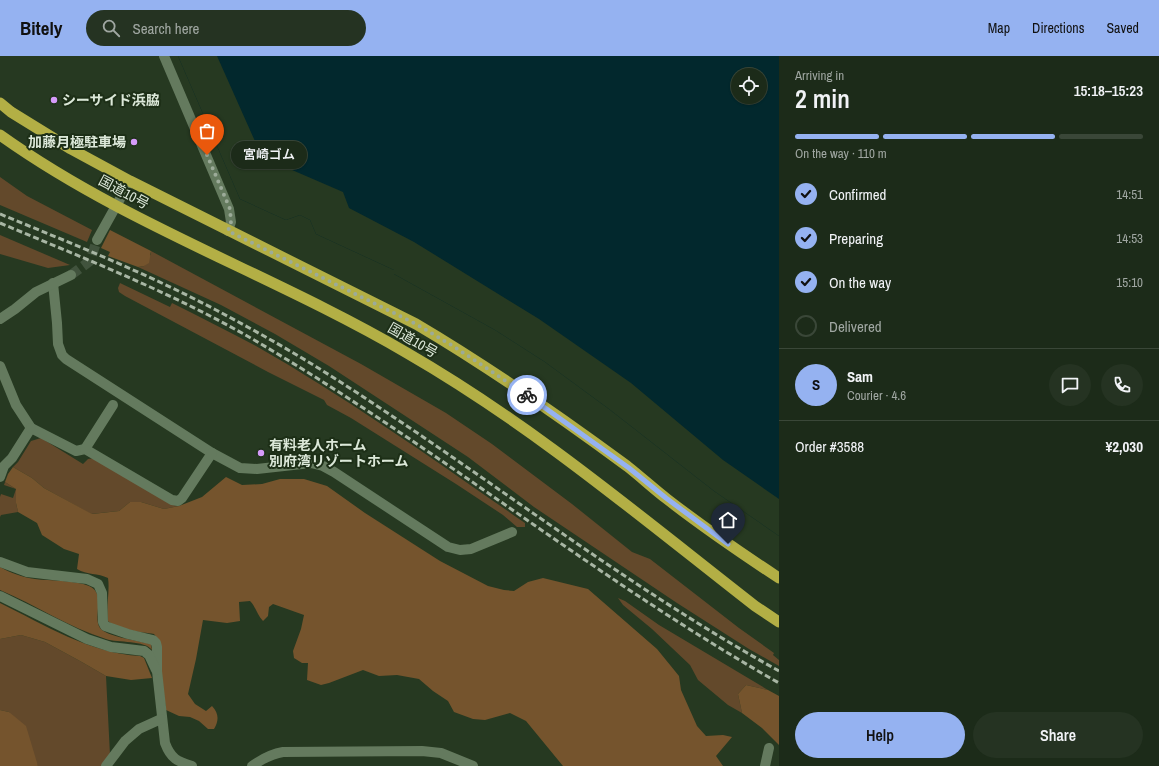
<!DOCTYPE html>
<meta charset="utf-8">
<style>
body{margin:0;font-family:"Archivo Narrow","Noto Sans JP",sans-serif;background:#253322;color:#f1f3f6;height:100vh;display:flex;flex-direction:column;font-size:15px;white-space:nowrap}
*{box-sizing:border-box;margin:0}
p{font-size:13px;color:#a0a7a2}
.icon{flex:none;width:22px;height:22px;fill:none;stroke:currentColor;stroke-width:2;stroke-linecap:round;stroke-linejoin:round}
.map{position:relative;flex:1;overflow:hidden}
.sheet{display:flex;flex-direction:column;background:#1c2b19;width:380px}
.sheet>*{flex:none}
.controls{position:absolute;left:731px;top:12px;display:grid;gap:8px}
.controls a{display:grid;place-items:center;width:36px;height:36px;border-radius:50%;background:#1c2b19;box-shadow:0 1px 3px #0004,0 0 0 1px #3a4738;font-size:20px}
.pin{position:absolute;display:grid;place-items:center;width:34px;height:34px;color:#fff;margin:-41px -17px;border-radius:50% 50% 50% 0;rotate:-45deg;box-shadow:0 0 4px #0007}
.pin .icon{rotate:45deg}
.courier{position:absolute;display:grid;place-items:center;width:40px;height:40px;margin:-20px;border:3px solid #95b2f1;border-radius:50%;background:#fff;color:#222;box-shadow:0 1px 5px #0007}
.bubble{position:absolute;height:28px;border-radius:14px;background:#1c2b19;box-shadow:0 1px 3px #0004,0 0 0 1px #3a4738;font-size:13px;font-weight:600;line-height:28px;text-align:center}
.headline em{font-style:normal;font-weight:600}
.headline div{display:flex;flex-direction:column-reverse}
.headline{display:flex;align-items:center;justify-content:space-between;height:68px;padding:0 16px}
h1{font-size:26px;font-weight:600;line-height:30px}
.bar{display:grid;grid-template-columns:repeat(4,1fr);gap:6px 4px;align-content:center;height:48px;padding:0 16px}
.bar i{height:5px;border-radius:3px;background:#3a4738}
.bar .on{background:#95b2f1}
.bar p{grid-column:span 4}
.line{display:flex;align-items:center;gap:10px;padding:0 16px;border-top:1px solid #3a4738}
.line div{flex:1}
.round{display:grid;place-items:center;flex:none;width:42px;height:42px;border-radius:21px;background:#253322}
ol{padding:0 16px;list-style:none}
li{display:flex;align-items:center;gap:12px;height:44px}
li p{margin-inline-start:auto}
li .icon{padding:4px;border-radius:50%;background:#95b2f1;color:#111;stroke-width:4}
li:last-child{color:#a0a7a2}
li i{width:22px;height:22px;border:2px solid #3a4738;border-radius:50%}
.button{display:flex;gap:8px;margin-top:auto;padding:8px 16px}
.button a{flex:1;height:46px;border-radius:24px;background:#95b2f1;color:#111;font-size:16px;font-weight:600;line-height:46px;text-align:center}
.button a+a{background:#253322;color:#f1f3f6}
header{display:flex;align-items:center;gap:24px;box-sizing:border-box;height:56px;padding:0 20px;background:#95b2f1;color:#111}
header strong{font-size:19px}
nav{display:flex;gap:22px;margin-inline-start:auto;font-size:14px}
.search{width:280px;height:36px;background:#253322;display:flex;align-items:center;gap:10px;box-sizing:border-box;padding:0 14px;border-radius:22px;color:#a0a7a2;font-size:15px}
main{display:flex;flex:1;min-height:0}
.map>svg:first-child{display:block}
.green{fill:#63492b}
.forest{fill:#75542d}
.water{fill:#02282d;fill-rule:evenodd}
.pier{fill:#263921}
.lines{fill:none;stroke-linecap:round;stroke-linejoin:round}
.minor-tunnel{stroke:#41533d;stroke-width:10;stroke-dasharray:10 5;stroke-linecap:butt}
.minor{stroke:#647a5e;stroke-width:10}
.trunk{stroke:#b3af45;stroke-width:11}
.rail{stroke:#a8b6a4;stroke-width:3;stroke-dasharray:6 3;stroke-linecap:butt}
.done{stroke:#9cab99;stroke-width:4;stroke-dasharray:0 7.2}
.route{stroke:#95b2f1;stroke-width:5}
.poi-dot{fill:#d69bfa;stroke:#1d2f17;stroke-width:1.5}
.labels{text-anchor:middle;stroke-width:4;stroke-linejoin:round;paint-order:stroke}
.poi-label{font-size:14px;font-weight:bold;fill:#dce8d9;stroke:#1d2f17;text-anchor:start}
.street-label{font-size:14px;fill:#dce8d9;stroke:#1d2f17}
</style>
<header>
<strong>Bitely</strong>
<div class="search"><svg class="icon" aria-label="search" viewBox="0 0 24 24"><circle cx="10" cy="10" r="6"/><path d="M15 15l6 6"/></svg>Search here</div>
<nav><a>Map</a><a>Directions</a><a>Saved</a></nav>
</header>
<main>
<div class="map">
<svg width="779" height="710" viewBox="0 0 779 710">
<rect width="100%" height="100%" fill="#263921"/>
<!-- green -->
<g class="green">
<polygon points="0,121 27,140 92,174 87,186 0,149"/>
<polygon points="0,179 70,209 48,212 0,198"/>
<polygon points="151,195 361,308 446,357 492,388 572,448 632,496 650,503 739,572 774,597 773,599 779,604 779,610 749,593 677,547 534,451 468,401 329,310 275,278 221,249 138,211 144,210 151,198"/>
<path d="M120,227l50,24 2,-4c28,14 56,28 84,43 93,53 181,116 269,177v4h-8l-14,-12 -47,-31 -105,-66 -24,-13 -3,-5 -56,-28 -143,-76 -6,-4 -1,-4z"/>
<polygon points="41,382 83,408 88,403 94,402 173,449 179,450 164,453 141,446 130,446 119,455 91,458 44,432 32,422 13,411 18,406 31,385"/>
<polygon points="5,426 16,433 16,447 18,456 1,459 0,461 0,441 1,438 13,442 16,433 4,429"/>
<polygon points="618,542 625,545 659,569 768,634 746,629 738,638 742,657 728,649 698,624 690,609 652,573 623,549"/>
<polygon points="21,579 45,586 80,605 106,620 110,699 103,710 38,710 9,656 0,654 0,583"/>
</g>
<!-- forest -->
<g class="forest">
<polygon points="110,174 151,195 149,207 144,210 138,211 108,200 110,196 101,192"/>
<path d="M13,411l19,11 12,10 48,26 27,-3 11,-9h11l23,7 15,-3 23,-9 24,-20 16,8 20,-1 18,-5h24l23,7 38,27 75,48 48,25 16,4 10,1 14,-9 15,-4 45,11 69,60 22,27 2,14 16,36 9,10 17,-1 9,2 -16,19 7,10h-160l-37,-45 -16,-8 -25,7 -12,-1 -19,-7 -6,-11 -15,-10 -14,-12 -22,-4 -18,1 -16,-6 -34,13 -8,2 -14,-5 1,-17h-6l-8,-5 -1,-7 8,-22 3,-14 -31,-11 -4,3 -1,9 -5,5c-6,-6 -7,-14 -13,-20l-11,1 1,19 -13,2 -24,-3 -7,39 -8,35 7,10 11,7 6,-5c7,7 7,15 2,23h-6l-9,-8 -9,-4 -11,-1 -13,-6c-1,-9 -3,-19 -4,-28 -1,-16 3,-35 -8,-48 -12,-2 -37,-4 -46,-13 -2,-15 2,-31 0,-43 -10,-5 -21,-3 -31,-9l2,-15 -15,-5 -22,-14 -5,-12 -19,-11 -2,-9v-14l-11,-7 3,-8z"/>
<path d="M0,511c11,6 22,10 35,12 15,2 40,1 54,7 19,8 1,34 13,44 9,7 37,11 49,14l1,6c-7,-10 -34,-7 -46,-11 -38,-12 -70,-34 -106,-49z"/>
<path d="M0,547c45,22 89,50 140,53l4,2 8,20 -21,2 -25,-4 -26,-15 -35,-19 -24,-7 -21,4z"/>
<polygon points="746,629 768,634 779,640 779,689 762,672 742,657 738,638"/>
<polygon points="0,654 9,656 26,670 38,710 0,710"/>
</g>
<!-- water -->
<path class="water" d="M178,0h601v480l-65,-45 -105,-82 -64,-47 -50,-32 -101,-56v-4l-78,-36 -6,-14 -10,-5 -14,5 -46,-21zM738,19h22v22h-22z"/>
<!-- pier -->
<polygon class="pier" points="178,0 217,0 262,101 343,136 349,152 414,186 539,263 631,327 723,404 779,443 779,480 714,435 609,353 545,306 495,274 394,218 394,214 316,178 310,164 300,159 286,164 240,143"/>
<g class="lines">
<!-- minor-tunnel -->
<polyline class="minor-tunnel" points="71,219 90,205 97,184"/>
<!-- minor -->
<g class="minor">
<polyline points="164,0 229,153 231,166 228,175"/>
<polyline points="97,184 130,125"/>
<polyline points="53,227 57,267 58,288 62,299 66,303 212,397 240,412 257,413 311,407 323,410 334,416 448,491 460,494 471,493 512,476"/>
<polyline points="0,263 15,253 36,236 71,219"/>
<polyline points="0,310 16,349 31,372 12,402 4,410 0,421"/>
<polyline points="31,372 76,395 85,393 172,444 178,445 182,442 212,397"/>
<polyline points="85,393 113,349"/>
<path d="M0,506l27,10 60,7 11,5 4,9 1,29 2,4 23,8 25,6 3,3 1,4v24l8,72c6,16 12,18 27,23"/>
<polyline points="0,540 87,583 111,591 144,595 149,599 156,614"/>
<polyline points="106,710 125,685 139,673 161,663"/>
<path d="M252,710c10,-7 19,-12 31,-14l139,-1 19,2 32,13"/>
<polyline points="765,710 769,692"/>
</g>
<!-- trunk -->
<g class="trunk">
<path d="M0,47l11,9 60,37 59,32 286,143c73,43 143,92 211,142 14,11 27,23 40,33 36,28 74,54 112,79"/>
<path d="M0,79c126,90 274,140 407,218 125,72 235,165 348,253l24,16"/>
</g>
<!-- rail -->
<g class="rail">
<path d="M0,158c73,30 146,59 216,96 36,19 72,39 107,61 154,97 297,212 456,300"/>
<path d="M0,167c88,37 178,72 261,121 178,105 338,237 518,339"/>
</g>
</g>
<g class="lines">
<!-- done -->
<polyline class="done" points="207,99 230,153 231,166 228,175 416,268 453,290 527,339"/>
<!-- route -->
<polyline class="route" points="527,339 629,412 666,442 728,488"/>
</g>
<!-- markers -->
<g class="poi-dot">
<circle cx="54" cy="44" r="4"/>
<circle cx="134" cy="86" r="4"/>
<circle cx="261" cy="397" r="4"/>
</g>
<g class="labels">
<!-- poi labels -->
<g class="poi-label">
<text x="62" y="49">シーサイド浜脇</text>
<text x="126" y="91" text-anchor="end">加藤月極駐車場</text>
<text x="269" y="394">有料老人ホーム<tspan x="269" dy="16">別府湾リゾートホーム</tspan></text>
</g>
<!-- street labels -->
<g class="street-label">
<text transform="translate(124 136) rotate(28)" y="5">国道10号</text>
<text transform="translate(413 284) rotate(30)" y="5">国道10号</text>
</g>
</g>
</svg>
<div class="controls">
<a><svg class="icon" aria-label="locate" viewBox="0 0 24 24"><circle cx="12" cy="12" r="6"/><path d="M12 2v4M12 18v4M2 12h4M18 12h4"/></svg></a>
</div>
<div class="pin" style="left:207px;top:99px;background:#ea580c"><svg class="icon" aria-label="bag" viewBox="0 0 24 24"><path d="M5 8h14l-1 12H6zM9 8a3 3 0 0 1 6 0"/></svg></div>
<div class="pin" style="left:728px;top:488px;background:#1f2937"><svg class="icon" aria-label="home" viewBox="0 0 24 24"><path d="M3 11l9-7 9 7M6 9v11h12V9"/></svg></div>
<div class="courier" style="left:527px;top:339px"><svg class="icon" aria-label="bike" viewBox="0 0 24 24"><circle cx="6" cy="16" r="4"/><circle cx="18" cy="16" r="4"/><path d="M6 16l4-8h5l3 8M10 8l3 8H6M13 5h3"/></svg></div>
<div class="bubble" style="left:231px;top:85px;width:76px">宮崎ゴム</div>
</div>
<section class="sheet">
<div class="headline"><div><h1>2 min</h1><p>Arriving in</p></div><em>15:18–15:23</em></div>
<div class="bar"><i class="on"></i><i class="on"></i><i class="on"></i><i></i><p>On the way · 110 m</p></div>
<ol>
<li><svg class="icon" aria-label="check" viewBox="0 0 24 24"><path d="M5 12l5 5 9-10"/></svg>Confirmed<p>14:51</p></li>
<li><svg class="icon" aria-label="check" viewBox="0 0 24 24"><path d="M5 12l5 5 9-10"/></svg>Preparing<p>14:53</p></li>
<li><svg class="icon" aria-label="check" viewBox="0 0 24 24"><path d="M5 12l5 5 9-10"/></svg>On the way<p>15:10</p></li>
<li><i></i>Delivered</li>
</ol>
<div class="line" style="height:72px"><b class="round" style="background:#95b2f1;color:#111">S</b><div><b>Sam</b><p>Courier · 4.6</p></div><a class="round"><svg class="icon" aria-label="chat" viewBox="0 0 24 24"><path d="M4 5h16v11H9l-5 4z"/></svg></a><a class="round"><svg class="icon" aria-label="phone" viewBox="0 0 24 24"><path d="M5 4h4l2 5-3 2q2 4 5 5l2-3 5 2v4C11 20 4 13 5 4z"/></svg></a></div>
<div class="line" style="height:52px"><div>Order #3588</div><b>¥2,030</b></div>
<div class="button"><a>Help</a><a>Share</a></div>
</section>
</main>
